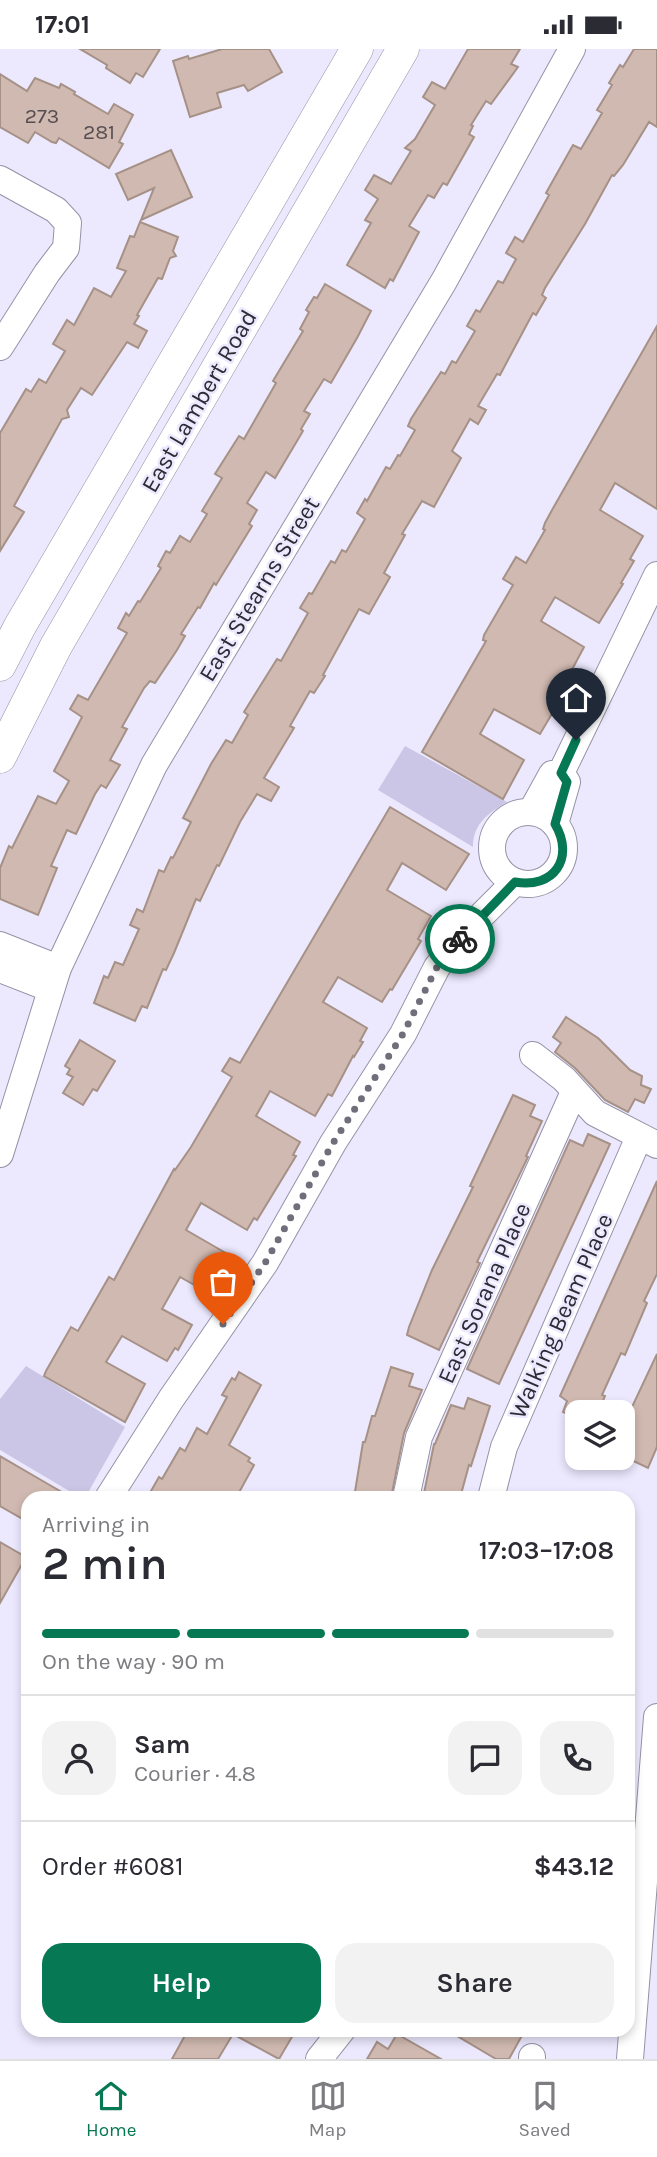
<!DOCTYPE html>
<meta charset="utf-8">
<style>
body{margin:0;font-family:Karla,sans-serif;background:#f2f2f3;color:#2b2b33;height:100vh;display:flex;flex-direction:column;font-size:26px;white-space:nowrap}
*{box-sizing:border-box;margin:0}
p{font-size:23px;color:#7c7c81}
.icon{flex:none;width:38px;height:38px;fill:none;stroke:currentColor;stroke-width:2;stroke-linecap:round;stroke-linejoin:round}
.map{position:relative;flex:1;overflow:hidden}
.side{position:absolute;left:21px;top:1442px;width:614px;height:546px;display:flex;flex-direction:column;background:#fff;border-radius:21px;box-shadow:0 4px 10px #0003}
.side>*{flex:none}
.tools{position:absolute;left:565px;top:1351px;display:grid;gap:14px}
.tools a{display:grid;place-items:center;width:70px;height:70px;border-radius:14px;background:#fff;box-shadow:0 4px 10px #0003;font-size:35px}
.pin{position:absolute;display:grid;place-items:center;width:60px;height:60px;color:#fff;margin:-72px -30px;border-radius:50% 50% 50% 0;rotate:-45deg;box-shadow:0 0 7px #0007}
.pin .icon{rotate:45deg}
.courier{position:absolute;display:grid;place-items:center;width:70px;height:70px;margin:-35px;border:5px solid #067853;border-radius:50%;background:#fff;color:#222;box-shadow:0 2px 9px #0007}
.overview em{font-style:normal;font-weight:600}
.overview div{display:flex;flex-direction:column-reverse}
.overview{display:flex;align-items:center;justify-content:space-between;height:119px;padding:0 21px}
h1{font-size:46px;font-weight:600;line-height:52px}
.bar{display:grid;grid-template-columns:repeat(4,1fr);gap:10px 7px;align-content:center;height:84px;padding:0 21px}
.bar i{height:9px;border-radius:5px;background:#e1e1e2}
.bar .active{background:#067853}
.bar p{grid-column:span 4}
.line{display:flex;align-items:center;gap:18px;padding:0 21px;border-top:2px solid #e1e1e2}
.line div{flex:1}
.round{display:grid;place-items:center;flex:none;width:74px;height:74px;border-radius:21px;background:#f2f2f3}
.button{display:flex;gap:14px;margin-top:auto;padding:14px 21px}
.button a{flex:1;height:80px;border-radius:21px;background:#067853;color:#fff;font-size:28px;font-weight:600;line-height:80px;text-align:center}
.button a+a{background:#f2f2f3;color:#2b2b33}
.status{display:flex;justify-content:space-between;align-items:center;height:49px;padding:0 35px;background:#fff;direction:ltr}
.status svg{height:19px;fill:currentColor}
.dock{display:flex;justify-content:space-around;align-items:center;height:98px;border-top:2px solid #e1e1e2;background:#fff;font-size:19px;color:#7c7c81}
.dock a{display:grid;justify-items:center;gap:4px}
.dock .active{color:#067853}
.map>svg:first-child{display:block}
.green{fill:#cbc6e5}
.building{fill:#d0b9b0;stroke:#a69187;stroke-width:2}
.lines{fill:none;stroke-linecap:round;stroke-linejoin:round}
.minor-casing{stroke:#9592a6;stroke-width:28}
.major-casing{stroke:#9592a6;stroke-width:33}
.minor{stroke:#fff;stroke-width:26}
.major{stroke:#fff;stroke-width:32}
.done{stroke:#706e7a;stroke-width:7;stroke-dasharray:0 12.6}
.route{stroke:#067853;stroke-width:9}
.labels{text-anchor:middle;stroke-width:5;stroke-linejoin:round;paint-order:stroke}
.number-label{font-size:21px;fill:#564e52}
.street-label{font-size:24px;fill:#2d2b33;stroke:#ece9ff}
</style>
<div class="status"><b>17:01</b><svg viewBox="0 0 49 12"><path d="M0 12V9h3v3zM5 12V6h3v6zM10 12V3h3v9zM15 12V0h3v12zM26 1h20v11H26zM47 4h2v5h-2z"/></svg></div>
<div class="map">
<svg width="657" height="2010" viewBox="0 0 657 2010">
<rect width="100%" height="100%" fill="#ece9ff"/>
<!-- green -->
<g class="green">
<path d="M405,697l102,56c-18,11 -34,21 -34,45l-95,-57z"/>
<polygon points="26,1317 125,1378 85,1449 81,1449 0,1401 0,1350"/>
</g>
<!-- building -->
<g class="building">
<polygon points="80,0 160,0 143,28 136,24 130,34 106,19 107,16"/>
<polygon points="222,0 269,0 282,23 248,42 244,36 217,44 221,58 190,68 173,12 188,7 189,10"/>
<polygon points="468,0 520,0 511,15 518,18 491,55 486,52 471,76 473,77 469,85 474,88 447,136 443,134 434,149 428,146 409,177 419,183 393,232 390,230 385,239 347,216 371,174 365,171 378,150 365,141 374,126 391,135 411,102 405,99 415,90 435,56 423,48 432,33 445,40"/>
<polygon points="634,0 657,0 657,78 649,73 623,116 614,127 612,126 585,175 545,239 542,246 546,249 536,266 533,264 500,326 497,325 478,357 486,361 478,375 470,370 452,402 461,409 434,458 422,452 402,485 405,486 384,524 390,528 369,565 359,560 323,626 325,627 314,644 310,642 290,677 294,679 264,729 279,738 271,752 257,745 240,773 219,817 217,816 200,852 196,850 174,904 166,921 163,920 147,959 142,957 135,972 94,954 104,927 108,929 115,913 123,916 139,880 130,876 137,860 143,863 159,821 164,823 171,808 173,809 191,773 183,769 211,715 226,691 232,694 248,666 244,663 277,610 281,612 308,564 300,559 309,544 312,545 331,512 335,514 342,501 346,503 365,470 357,464 365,450 367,452 386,418 390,420 398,406 400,407 415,381 408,377 411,370 441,323 445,325 452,312 456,314 475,282 467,277 476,261 480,263 498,232 503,234 516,210 506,204 515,188 523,193 549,146 546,144 573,96 581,100 602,64 597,61 612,36 609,34 620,16 623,18"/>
<polygon points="0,25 27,42 35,29 59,39 61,35 75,43 74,45 108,65 114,55 133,66 119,93 123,95 109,119 59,89 56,94 52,93 35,83 28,94 0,78"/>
<polygon points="171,101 192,148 141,171 154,139 128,151 116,125"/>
<polygon points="140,173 178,188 173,202 176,207 170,209 162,230 158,229 137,266 139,267 134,275 147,282 138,299 127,293 92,346 81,339 67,361 69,368 62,370 14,457 24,463 0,502 0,384 26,340 31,343 39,330 46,334 65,302 53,295 67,271 74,276 94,239 111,248 126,222 117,219 130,187 134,188"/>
<polygon points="325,235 371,262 357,289 331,334 324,330 304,362 310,365 301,380 303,382 275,429 266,423 247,454 257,461 249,475 252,477 216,536 214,534 200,559 198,558 181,585 185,587 177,601 155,634 150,632 144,639 122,678 127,680 110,711 120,716 106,739 101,736 95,745 76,785 67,781 51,817 57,819 38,866 0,850 0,819 9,797 12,799 38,747 56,755 69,732 54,722 82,668 70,660 78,646 88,651 127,584 118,579 126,564 129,567 138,552 140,553 161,519 158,517 166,502 170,504 180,487 190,493 207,465 202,462 222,429 215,425 239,387 244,390 276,334 273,332 303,282 300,280 309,263 306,261 314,248 317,249"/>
<polygon points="657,277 657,460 615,434 600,461 643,487 630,510 634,512 621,534 623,535 599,574 555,548 541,572 584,598 558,647 564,650 556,664 553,663 540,685 494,660 480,685 524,711 503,750 422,703 486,592 483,591 484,586 513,536 503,530 516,508 526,514 545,481 543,480 545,474 552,461"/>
<polygon points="390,758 469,805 446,841 402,814 387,841 431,867 418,890 421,892 392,941 390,940 382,953 338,928 323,953 367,979 360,992 363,993 354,1008 353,1007 332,1047 328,1045 315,1067 270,1042 256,1067 300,1093 293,1106 296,1107 257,1171 254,1169 247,1181 201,1154 186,1181 231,1207 218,1230 222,1232 214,1247 180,1228 162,1260 192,1276 178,1301 175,1299 167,1312 122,1287 106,1313 145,1335 125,1373 44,1327 46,1322 71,1278 78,1282 109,1228 114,1231 174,1120 175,1121 191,1098 232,1028 222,1022 230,1009 240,1014"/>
<polygon points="566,968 598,989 630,1021 642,1027 641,1036 651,1040 644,1054 635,1050 628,1063 605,1051 575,1019 555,1003 561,994 553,988"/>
<polygon points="80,991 115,1012 97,1042 93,1040 83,1056 63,1044 73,1028 67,1025 70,1020 65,1017"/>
<polygon points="513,1046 535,1056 530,1067 542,1072 526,1107 528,1108 477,1213 480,1214 439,1301 407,1286 409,1278 432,1221 473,1138 470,1137 480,1116"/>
<polygon points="588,1085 610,1095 499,1335 467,1320 570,1091 583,1097"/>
<polygon points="657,1132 657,1225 644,1252 647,1254 625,1306 621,1304 602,1346 605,1347 598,1363 581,1358 576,1369 563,1363 567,1352 560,1347"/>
<polygon points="657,1305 657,1398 648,1419 625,1408 630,1399 623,1396 623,1355 632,1358"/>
<polygon points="391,1318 413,1325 409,1337 422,1341 404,1384 391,1449 354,1449 363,1393 365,1393 372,1367 375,1367"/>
<polygon points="239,1323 261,1336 229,1396 250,1409 248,1412 254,1416 236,1449 147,1449 159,1428 162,1430 180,1399 185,1402 197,1379 207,1385 227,1348 222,1346 232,1329 235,1331"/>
<polygon points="468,1349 490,1357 471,1417 469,1416 460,1449 423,1449 434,1395 435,1395 451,1356 464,1360"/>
<polygon points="0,1407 41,1431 72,1449 28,1449 28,1473 0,1457"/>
<polygon points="0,1493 26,1508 0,1554"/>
<polygon points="188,1981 296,1981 279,2010 233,1985 218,2010 172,2010"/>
<polygon points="447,1981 525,1981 509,2010 496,2010"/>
<polygon points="397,1985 441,2010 367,2010 377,1993 388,2000"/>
</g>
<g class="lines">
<!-- minor casing -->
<g class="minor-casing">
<g id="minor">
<polyline points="0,130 56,161 68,174 66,199 47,224 0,298"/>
<polyline points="531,763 552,725 561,724 657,526"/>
<circle cx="528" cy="799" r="36"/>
<polyline points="555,775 567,733 561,724"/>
<polyline points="0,896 58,919"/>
<polyline points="0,920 51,940"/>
<polyline points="533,1006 564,1030 595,1064 657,1096"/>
<polyline points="0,1105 58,919 154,716 444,232 572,0"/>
<polyline points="108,1449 171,1350 265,1214 333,1094 403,985 437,918 472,876 515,833"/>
<polyline points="406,1449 419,1388 574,1043"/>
<polyline points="491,1449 504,1398 639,1088"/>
<polyline points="319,2010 342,1981"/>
<polyline points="532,2010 532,2008"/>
<polyline points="630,2010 657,1668"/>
</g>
</g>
<!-- major casing -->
<g class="major-casing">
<g id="major">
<polyline points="0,616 20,577 357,0"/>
<polyline points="0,708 56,597 403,0"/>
</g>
</g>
<!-- minor -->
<use href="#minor" class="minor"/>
<!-- major -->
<use href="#major" class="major"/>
</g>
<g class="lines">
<!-- done -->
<polyline class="done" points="223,1275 265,1214 333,1094 403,985 437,918 460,890"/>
<!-- route -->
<path class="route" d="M460,890l55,-57c39,7 60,-24 40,-58l12,-42 -6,-9 15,-33"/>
</g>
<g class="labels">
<!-- number labels -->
<g class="number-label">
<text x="42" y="74">273</text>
<text x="99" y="90">281</text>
</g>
<!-- street labels -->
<g class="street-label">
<text transform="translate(199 352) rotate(-60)" y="8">East Lambert Road</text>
<text transform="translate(259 540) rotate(-59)" y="8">East Stearns Street</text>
<text transform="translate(484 1244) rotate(-66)" y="8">East Sorana Place</text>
<text transform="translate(561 1267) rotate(-66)" y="8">Walking Beam Place</text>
</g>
</g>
</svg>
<div class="tools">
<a><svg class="icon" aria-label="layers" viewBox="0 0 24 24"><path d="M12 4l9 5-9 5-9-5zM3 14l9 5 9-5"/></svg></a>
</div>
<div class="pin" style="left:223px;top:1275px;background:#ea580c"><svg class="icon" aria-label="bag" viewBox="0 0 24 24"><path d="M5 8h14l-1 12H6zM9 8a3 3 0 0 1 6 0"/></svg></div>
<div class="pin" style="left:576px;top:691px;background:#1f2937"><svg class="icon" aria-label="home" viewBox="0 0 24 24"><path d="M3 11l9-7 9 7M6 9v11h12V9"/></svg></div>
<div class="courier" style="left:460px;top:890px"><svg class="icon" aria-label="bike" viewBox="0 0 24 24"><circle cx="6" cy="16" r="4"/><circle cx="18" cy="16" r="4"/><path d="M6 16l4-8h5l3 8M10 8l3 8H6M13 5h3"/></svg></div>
<section class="side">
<div class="overview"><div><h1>2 min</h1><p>Arriving in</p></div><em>17:03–17:08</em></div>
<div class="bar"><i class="active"></i><i class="active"></i><i class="active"></i><i></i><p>On the way · 90 m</p></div>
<div class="line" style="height:126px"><a class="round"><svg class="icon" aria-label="person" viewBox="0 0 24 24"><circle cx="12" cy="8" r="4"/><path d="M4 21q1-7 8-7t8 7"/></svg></a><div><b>Sam</b><p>Courier · 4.8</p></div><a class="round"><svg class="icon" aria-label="chat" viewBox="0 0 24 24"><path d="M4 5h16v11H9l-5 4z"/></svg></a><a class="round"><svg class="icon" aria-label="phone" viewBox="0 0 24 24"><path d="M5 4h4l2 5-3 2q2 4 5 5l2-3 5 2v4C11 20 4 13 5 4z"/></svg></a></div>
<div class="line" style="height:91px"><div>Order #6081</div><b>$43.12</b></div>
<div class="button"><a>Help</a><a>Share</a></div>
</section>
</div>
<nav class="dock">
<a class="active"><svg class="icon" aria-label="home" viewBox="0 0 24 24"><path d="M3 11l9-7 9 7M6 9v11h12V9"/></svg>Home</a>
<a><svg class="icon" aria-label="map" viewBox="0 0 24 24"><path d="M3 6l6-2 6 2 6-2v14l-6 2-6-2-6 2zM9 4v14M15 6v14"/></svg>Map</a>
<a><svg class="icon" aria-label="saved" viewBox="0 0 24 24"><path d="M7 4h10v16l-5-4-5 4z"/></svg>Saved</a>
</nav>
